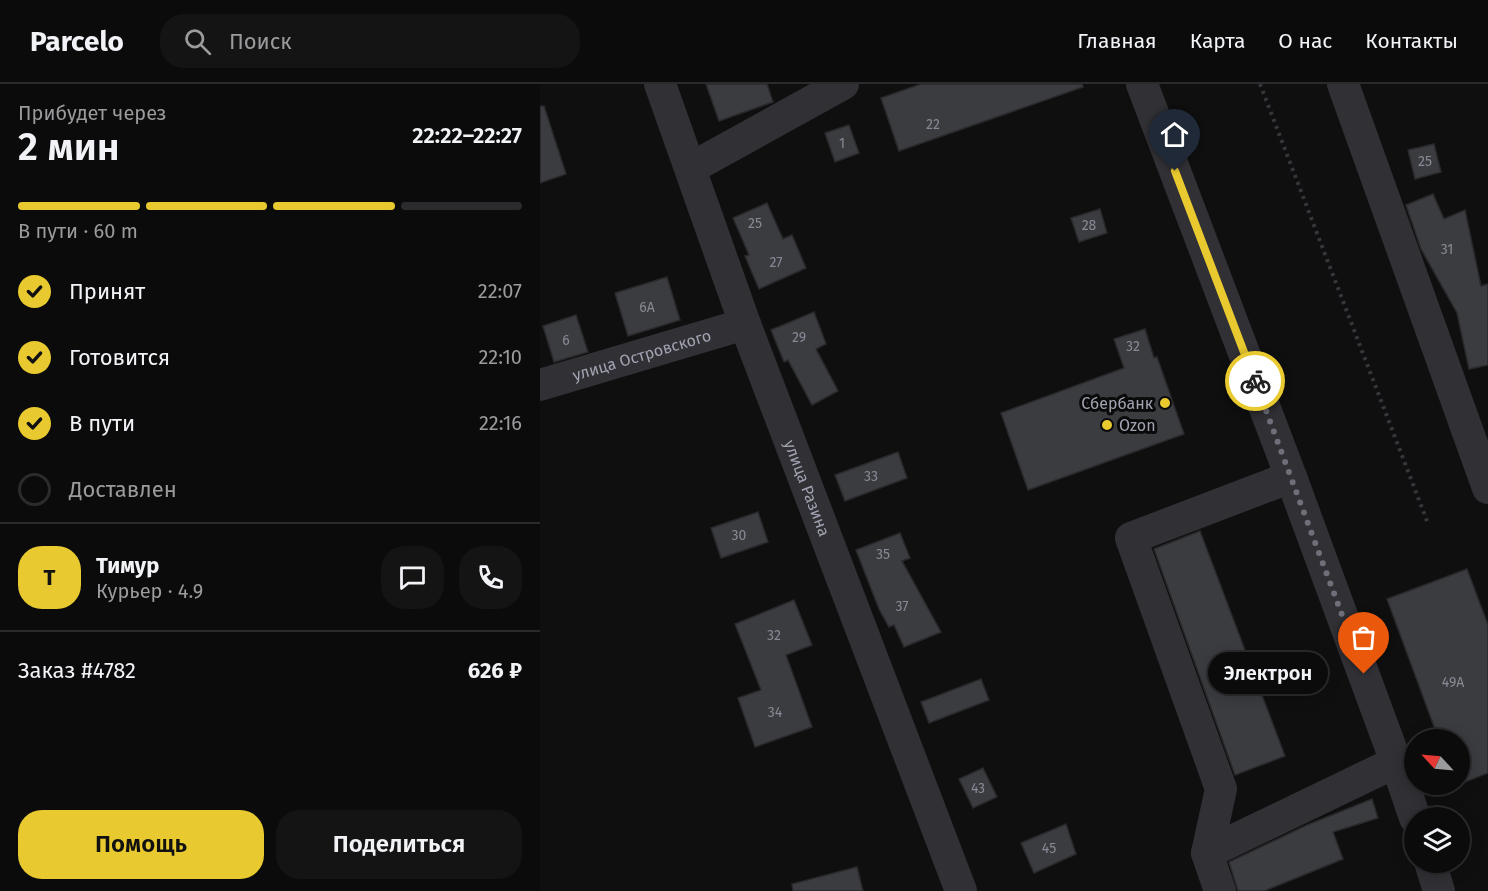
<!DOCTYPE html>
<html lang="ru">
<meta charset="utf-8">
<style>
body{margin:0;font-family:"Fira Sans",sans-serif;background:#141415;color:#f1f3f6;height:100vh;display:flex;flex-direction:column;font-size:22px;white-space:nowrap}
*{box-sizing:border-box;margin:0}
p{font-size:20px;color:#9a9b9d}
.icon{flex:none;width:33px;height:33px;fill:none;stroke:currentColor;stroke-width:2;stroke-linecap:round;stroke-linejoin:round}
.map{position:relative;flex:1;overflow:hidden}
.drawer{display:flex;flex-direction:column;background:#0b0b0c;width:540px}
.drawer>*{flex:none}
.needle{width:39px;rotate:296deg}
.buttons{position:absolute;left:864px;top:645px;display:grid;gap:12px}
.buttons a{display:grid;place-items:center;width:66px;height:66px;border-radius:50%;background:#0b0b0c;box-shadow:0 3px 15px #0003,0 0 0 2px #2b2b2d;font-size:30px}
.pin{position:absolute;display:grid;place-items:center;width:51px;height:51px;color:#fff;margin:-62px -26px;border-radius:50% 50% 50% 0;rotate:-45deg;box-shadow:0 0 6px #0007}
.pin .icon{rotate:45deg}
.courier{position:absolute;display:grid;place-items:center;width:60px;height:60px;margin:-30px;border:4px solid #e8c92f;border-radius:50%;background:#fff;color:#222;box-shadow:0 2px 8px #0007}
.bubble{position:absolute;height:42px;border-radius:21px;background:#0b0b0c;box-shadow:0 3px 15px #0003,0 0 0 2px #2b2b2d;font-size:20px;font-weight:600;line-height:42px;text-align:center}
.overview em{font-style:normal;font-weight:600}
.overview div{display:flex;flex-direction:column-reverse}
.overview{display:flex;align-items:center;justify-content:space-between;height:102px;padding:0 18px}
h1{font-size:39px;font-weight:600;line-height:45px}
.bar{display:grid;grid-template-columns:repeat(4,1fr);gap:9px 6px;align-content:center;height:72px;padding:0 18px}
.bar i{height:8px;border-radius:4px;background:#2b2b2d}
.bar .on{background:#e8c92f}
.bar p{grid-column:span 4}
.line{display:flex;align-items:center;gap:15px;padding:0 18px;border-top:2px solid #2b2b2d}
.line div{flex:1}
.round{display:grid;place-items:center;flex:none;width:63px;height:63px;border-radius:24px;background:#141415}
ol{padding:0 18px;list-style:none}
li{display:flex;align-items:center;gap:18px;height:66px}
li p{margin-inline-start:auto}
li .icon{padding:6px;border-radius:50%;background:#e8c92f;color:#111;stroke-width:4}
li:last-child{color:#9a9b9d}
li i{width:33px;height:33px;border:3px solid #2b2b2d;border-radius:50%}
.primary-button{display:flex;gap:12px;margin-top:auto;padding:12px 18px}
.primary-button a{flex:1;height:69px;border-radius:24px;background:#e8c92f;color:#111;font-size:24px;font-weight:600;line-height:69px;text-align:center}
.primary-button a+a{background:#141415;color:#f1f3f6}
header{display:flex;align-items:center;gap:36px;box-sizing:border-box;height:84px;padding:0 30px;background:#0b0b0c;border-bottom:2px solid #2b2b2d}
header strong{font-size:28px}
nav{display:flex;gap:33px;margin-inline-start:auto;font-size:21px}
.search{width:420px;height:54px;background:#141415;display:flex;align-items:center;gap:15px;box-sizing:border-box;padding:0 21px;border-radius:24px;color:#9a9b9d;font-size:22px}
main{display:flex;flex:1;min-height:0}
.map>svg:first-child{display:block}
.building{fill:#3b3c40;stroke:#2a292c;stroke-width:1.5}
.lines{fill:none;stroke-linecap:round;stroke-linejoin:round}
.path{stroke:#36373c;stroke-width:4;stroke-dasharray:3 4.5;stroke-linecap:butt}
.minor{stroke:#303035;stroke-width:32}
.done{stroke:#6e6f79;stroke-width:6;stroke-dasharray:0 10.8}
.route{stroke:#e8c92f;stroke-width:8}
.poi-dot{fill:#e8c92f;stroke:#0a0a0b;stroke-width:2}
.labels{text-anchor:middle;stroke-width:6;stroke-linejoin:round;paint-order:stroke}
.number-label{font-size:14px;fill:#888995}
.street-label{font-size:16px;fill:#a1a3b1;stroke:#0a0a0b}
.poi-label{font-size:16px;fill:#a1a3b1;stroke:#0a0a0b;text-anchor:end}
</style>
<header>
<strong>Parcelo</strong>
<div class="search"><svg class="icon" aria-label="search" viewBox="0 0 24 24"><circle cx="10" cy="10" r="6"/><path d="M15 15l6 6"/></svg>Поиск</div>
<nav><a>Главная</a><a>Карта</a><a>О нас</a><a>Контакты</a></nav>
</header>
<main>
<section class="drawer">
<div class="overview"><div><h1>2 мин</h1><p>Прибудет через</p></div><em>22:22–22:27</em></div>
<div class="bar"><i class="on"></i><i class="on"></i><i class="on"></i><i></i><p>В пути · 60 m</p></div>
<ol>
<li><svg class="icon" aria-label="check" viewBox="0 0 24 24"><path d="M5 12l5 5 9-10"/></svg>Принят<p>22:07</p></li>
<li><svg class="icon" aria-label="check" viewBox="0 0 24 24"><path d="M5 12l5 5 9-10"/></svg>Готовится<p>22:10</p></li>
<li><svg class="icon" aria-label="check" viewBox="0 0 24 24"><path d="M5 12l5 5 9-10"/></svg>В пути<p>22:16</p></li>
<li><i></i>Доставлен</li>
</ol>
<div class="line" style="height:108px"><b class="round" style="background:#e8c92f;color:#111">Т</b><div><b>Тимур</b><p>Курьер · 4.9</p></div><a class="round"><svg class="icon" aria-label="chat" viewBox="0 0 24 24"><path d="M4 5h16v11H9l-5 4z"/></svg></a><a class="round"><svg class="icon" aria-label="phone" viewBox="0 0 24 24"><path d="M5 4h4l2 5-3 2q2 4 5 5l2-3 5 2v4C11 20 4 13 5 4z"/></svg></a></div>
<div class="line" style="height:78px"><div>Заказ #4782</div><b>626 ₽</b></div>
<div class="primary-button"><a>Помощь</a><a>Поделиться</a></div>
</section>
<div class="map">
<svg width="948" height="807" viewBox="0 0 948 807">
<rect width="100%" height="100%" fill="#0f0f10"/>
<!-- building -->
<g class="building">
<polygon points="166,0 227,0 233,18 179,37"/>
<polygon points="381,0 542,0 543,3 359,67 341,14"/>
<polygon points="0,22 4,22 26,90 0,99"/>
<polygon points="309,41 319,69 295,78 285,49"/>
<polygon points="894,60 901,88 875,95 868,66"/>
<polygon points="893,110 904,135 925,126 941,202 948,200 948,281 929,285 917,229 881,165 866,121"/>
<polygon points="227,119 243,155 252,151 266,184 219,205 205,172 209,171 193,134"/>
<polygon points="560,125 567,149 539,158 531,134"/>
<polygon points="127,193 140,236 88,252 75,209"/>
<polygon points="274,228 286,260 276,265 298,307 272,321 248,276 244,278 231,246"/>
<polygon points="36,231 48,268 14,278 3,242"/>
<polygon points="605,245 614,274 617,273 644,350 488,406 461,329 584,284 574,255"/>
<polygon points="358,368 367,394 305,417 295,391"/>
<polygon points="218,428 228,458 181,474 171,444"/>
<polygon points="660,447 745,672 695,691 614,465"/>
<polygon points="360,449 370,474 362,477 401,548 364,563 354,541 349,543 339,525 316,466"/>
<polygon points="927,485 948,541 948,689 920,700 920,656 899,656 847,515"/>
<polygon points="254,516 272,561 246,571 272,643 215,663 198,614 221,606 195,540"/>
<polygon points="441,595 449,616 389,639 381,618"/>
<polygon points="443,684 457,713 433,724 419,695"/>
<polygon points="832,715 838,734 793,748 803,775 724,807 698,807 689,778 767,741"/>
<polygon points="526,740 536,770 494,789 481,759"/>
<polygon points="317,783 323,807 253,807 252,800"/>
</g>
<g class="lines">
<!-- path -->
<polyline class="path" points="720,0 887,437"/>
<!-- minor -->
<g class="minor">
<path id="s1" d="M120,0l85,240 216,567"/>
<polyline points="602,0 751,393 856,678 875,734"/>
<polyline points="803,0 948,404"/>
<polyline points="151,84 303,0"/>
<path id="s2" d="M0,301l205,-61"/>
<polyline points="667,769 856,678"/>
<polyline points="890,778 899,807"/>
<polyline points="680,807 667,769 681,705 591,454 751,393"/>
</g>
</g>
<g class="lines">
<!-- done -->
<polyline class="done" points="715,297 824,590"/>
<!-- route -->
<polyline class="route" points="635,87 715,297"/>
</g>
<!-- markers -->
<g class="poi-dot">
<circle cx="625" cy="319" r="6"/>
<circle cx="567" cy="341" r="6"/>
</g>
<g class="labels">
<!-- number labels -->
<g class="number-label">
<text x="393" y="45">22</text>
<text x="302" y="64">1</text>
<text x="885" y="82">25</text>
<text x="215" y="144">25</text>
<text x="549" y="146">28</text>
<text x="907" y="170">31</text>
<text x="236" y="183">27</text>
<text x="107" y="228">6А</text>
<text x="259" y="258">29</text>
<text x="26" y="261">6</text>
<text x="593" y="267">32</text>
<text x="331" y="397">33</text>
<text x="199" y="456">30</text>
<text x="343" y="475">35</text>
<text x="362" y="527">37</text>
<text x="234" y="556">32</text>
<text x="913" y="603">49А</text>
<text x="235" y="633">34</text>
<text x="438" y="709">43</text>
<text x="509" y="769">45</text>
</g>
<!-- street labels -->
<g class="street-label">
<text dy="6" stroke="none"><textPath href="#s2" startOffset="106">улица Островского</textPath></text>
<text dy="6" stroke="none"><textPath href="#s1" startOffset="430">улица Разина</textPath></text>
</g>
<!-- poi labels -->
<g class="poi-label">
<text x="613" y="325">Сбербанк</text>
<text x="579" y="347" text-anchor="start">Ozon</text>
</g>
</g>
</svg>
<div class="buttons">
<a><svg class="needle" viewBox="-14 -14 28 28"><path d="M0-13l5 13h-10z" fill="#e53935"/><path d="M0 13l5-13h-10z" fill="#9a9b9d"/></svg></a>
<a><svg class="icon" aria-label="layers" viewBox="0 0 24 24"><path d="M12 4l9 5-9 5-9-5zM3 14l9 5 9-5"/></svg></a>
</div>
<div class="pin" style="left:824px;top:590px;background:#ea580c"><svg class="icon" aria-label="bag" viewBox="0 0 24 24"><path d="M5 8h14l-1 12H6zM9 8a3 3 0 0 1 6 0"/></svg></div>
<div class="pin" style="left:635px;top:87px;background:#1f2937"><svg class="icon" aria-label="home" viewBox="0 0 24 24"><path d="M3 11l9-7 9 7M6 9v11h12V9"/></svg></div>
<div class="courier" style="left:715px;top:297px"><svg class="icon" aria-label="bike" viewBox="0 0 24 24"><circle cx="6" cy="16" r="4"/><circle cx="18" cy="16" r="4"/><path d="M6 16l4-8h5l3 8M10 8l3 8H6M13 5h3"/></svg></div>
<div class="bubble" style="left:668px;top:568px;width:120px">Электрон</div>
</div>
</main>
